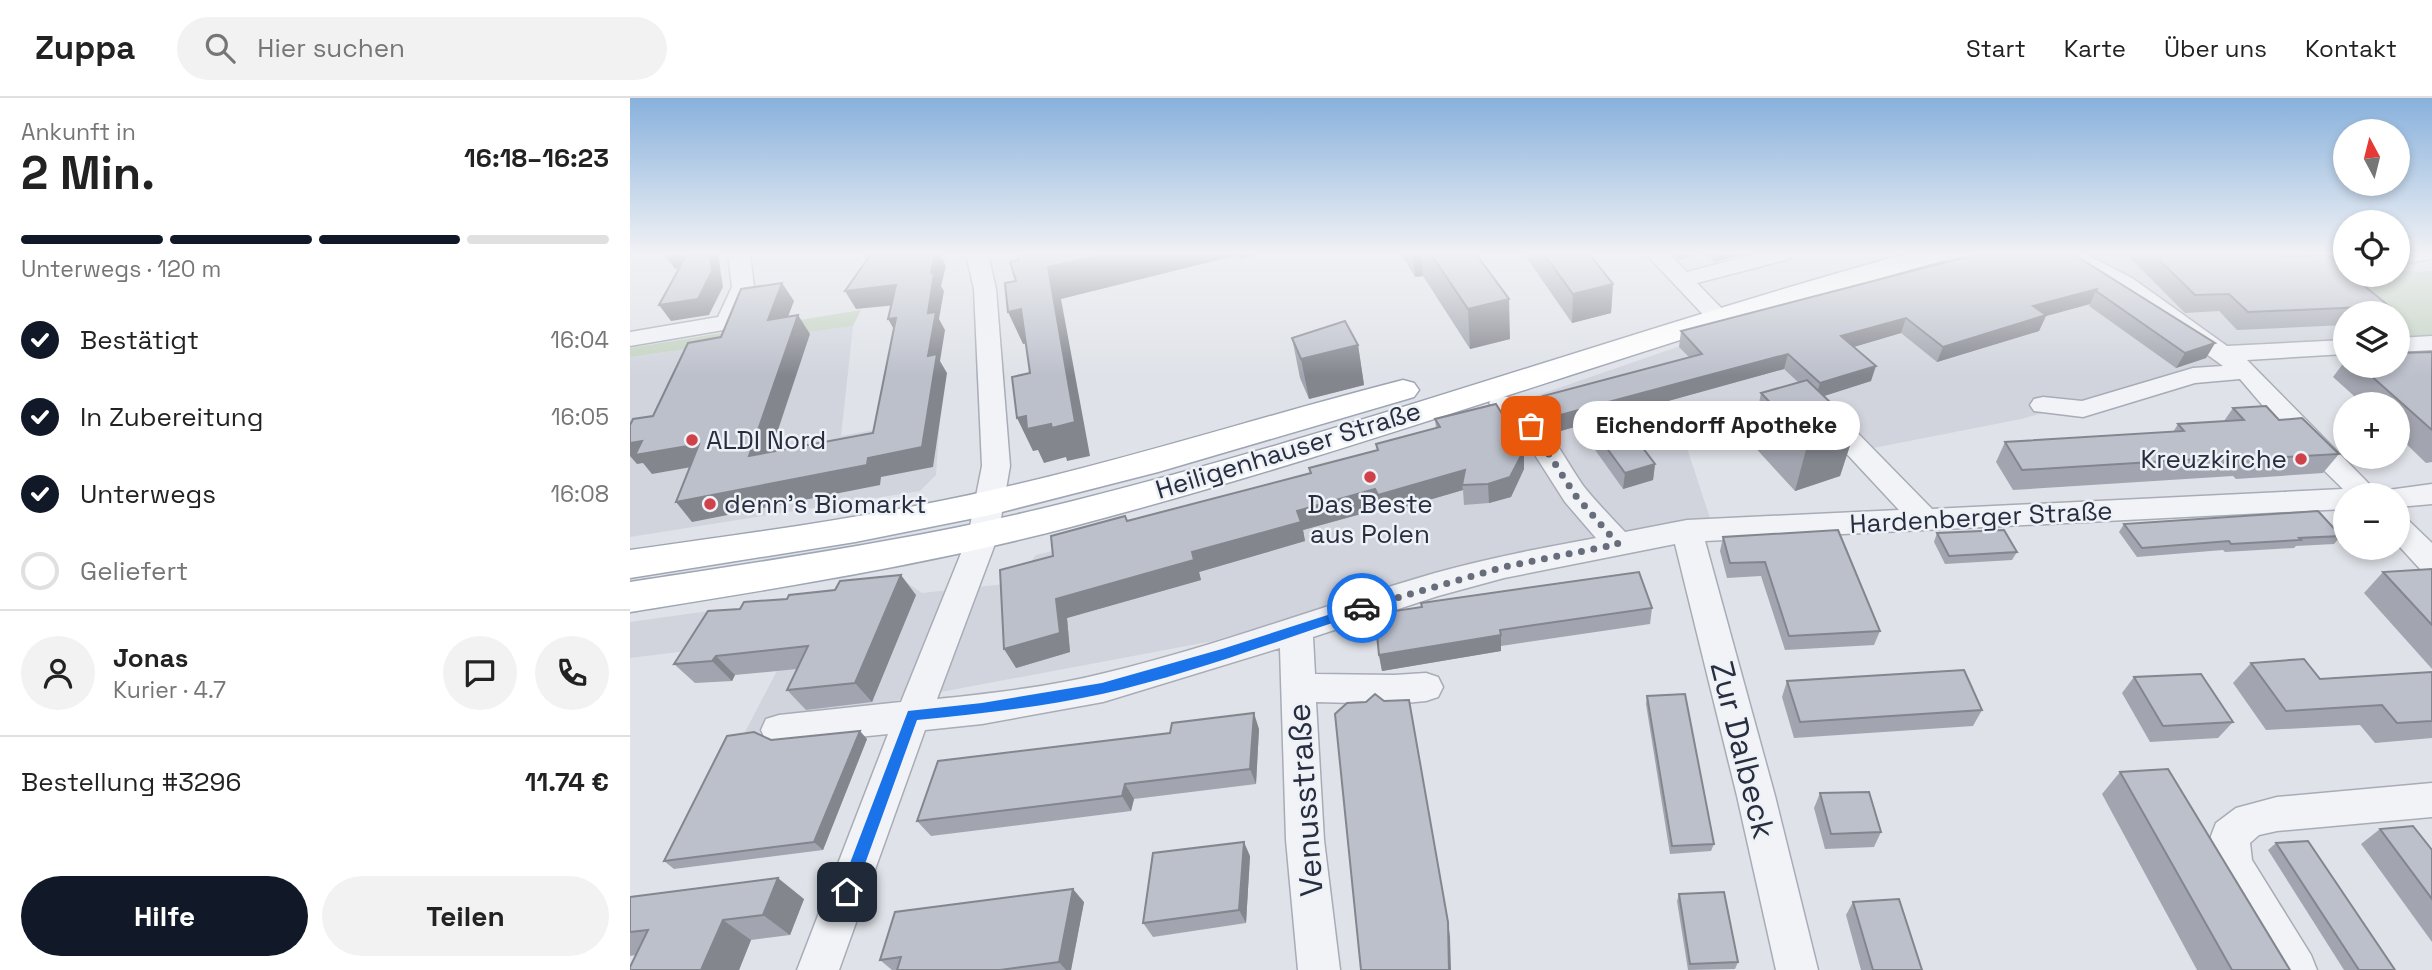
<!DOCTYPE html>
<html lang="de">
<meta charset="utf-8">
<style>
body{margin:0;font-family:"Space Grotesk",sans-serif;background:#f2f2f2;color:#222;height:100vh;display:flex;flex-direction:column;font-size:26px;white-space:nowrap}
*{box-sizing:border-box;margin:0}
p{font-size:23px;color:#767676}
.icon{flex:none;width:38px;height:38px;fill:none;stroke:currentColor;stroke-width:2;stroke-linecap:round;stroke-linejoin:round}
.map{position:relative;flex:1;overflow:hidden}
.sheet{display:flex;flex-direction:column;background:#fff;width:630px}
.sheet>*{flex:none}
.needle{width:46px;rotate:353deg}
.buttons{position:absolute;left:1703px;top:21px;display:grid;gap:14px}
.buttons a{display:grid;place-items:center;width:77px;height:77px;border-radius:50%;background:#fff;box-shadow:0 4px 10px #0003;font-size:35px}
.pin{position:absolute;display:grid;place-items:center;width:60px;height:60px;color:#fff;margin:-30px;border-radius:14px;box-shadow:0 4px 10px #0006}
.courier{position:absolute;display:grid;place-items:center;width:70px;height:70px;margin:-35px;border:5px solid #1a73e8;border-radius:50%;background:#fff;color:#222;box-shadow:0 2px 9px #0007}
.bubble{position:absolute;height:49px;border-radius:24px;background:#fff;box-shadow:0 4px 10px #0003;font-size:23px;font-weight:800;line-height:49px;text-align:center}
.headline em{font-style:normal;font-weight:800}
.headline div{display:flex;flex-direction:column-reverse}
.headline{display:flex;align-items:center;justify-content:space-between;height:119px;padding:0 21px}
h1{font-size:46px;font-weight:800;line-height:52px}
.bar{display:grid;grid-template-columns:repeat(4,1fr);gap:10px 7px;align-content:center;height:84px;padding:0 21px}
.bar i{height:9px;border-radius:5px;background:#e0e0e0}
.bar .on{background:#111827}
.bar p{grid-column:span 4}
.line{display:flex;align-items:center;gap:18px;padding:0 21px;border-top:2px solid #e0e0e0}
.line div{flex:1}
.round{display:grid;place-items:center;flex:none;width:74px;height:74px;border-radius:37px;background:#f2f2f2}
ol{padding:0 21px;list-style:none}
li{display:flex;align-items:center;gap:21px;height:77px}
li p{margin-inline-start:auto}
li .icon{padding:7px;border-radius:50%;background:#111827;color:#fff;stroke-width:4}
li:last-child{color:#767676}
li i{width:38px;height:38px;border:4px solid #e0e0e0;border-radius:50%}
.cta{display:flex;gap:14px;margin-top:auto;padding:14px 21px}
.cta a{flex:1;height:80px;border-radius:42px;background:#111827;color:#fff;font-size:28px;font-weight:800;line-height:80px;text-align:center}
.cta a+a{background:#f2f2f2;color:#222}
header{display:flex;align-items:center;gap:42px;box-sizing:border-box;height:98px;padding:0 35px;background:#fff;border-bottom:2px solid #e0e0e0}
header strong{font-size:33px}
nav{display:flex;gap:38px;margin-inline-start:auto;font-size:24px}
.search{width:490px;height:63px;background:#f2f2f2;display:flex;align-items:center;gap:18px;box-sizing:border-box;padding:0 24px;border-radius:38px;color:#767676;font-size:26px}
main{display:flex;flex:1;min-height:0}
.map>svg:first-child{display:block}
.built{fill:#d1d4dd}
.green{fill:#c3d2c0}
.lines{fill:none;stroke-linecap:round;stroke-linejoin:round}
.minor-casing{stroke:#a8acb6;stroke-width:3}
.major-casing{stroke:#9ea5b4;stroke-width:3}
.minor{fill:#f1f3f7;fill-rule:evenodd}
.major{fill:#fff;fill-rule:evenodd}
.wall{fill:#a2a5af}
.shaded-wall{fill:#84868e}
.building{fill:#bcc0cb;stroke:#84868e;stroke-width:2}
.route{fill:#1a73e8}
.done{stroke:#676d7b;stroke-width:7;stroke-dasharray:0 12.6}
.poi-dot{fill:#d0414a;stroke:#eef1f6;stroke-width:2.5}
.labels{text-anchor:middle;stroke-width:5;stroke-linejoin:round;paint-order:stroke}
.poi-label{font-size:26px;fill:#272e40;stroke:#eef1f6;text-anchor:start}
.street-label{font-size:26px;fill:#272e40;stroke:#eef1f6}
.near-street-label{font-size:32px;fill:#272e40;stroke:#eef1f6}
</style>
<header>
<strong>Zuppa</strong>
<div class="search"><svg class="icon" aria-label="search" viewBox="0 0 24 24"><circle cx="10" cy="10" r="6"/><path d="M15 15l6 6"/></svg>Hier suchen</div>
<nav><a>Start</a><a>Karte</a><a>Über uns</a><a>Kontakt</a></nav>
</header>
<main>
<section class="sheet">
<div class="headline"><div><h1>2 Min.</h1><p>Ankunft in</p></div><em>16:18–16:23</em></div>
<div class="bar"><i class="on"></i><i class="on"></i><i class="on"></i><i></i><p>Unterwegs · 120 m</p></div>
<ol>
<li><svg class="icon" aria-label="check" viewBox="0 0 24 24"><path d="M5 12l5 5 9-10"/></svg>Bestätigt<p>16:04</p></li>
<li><svg class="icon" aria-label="check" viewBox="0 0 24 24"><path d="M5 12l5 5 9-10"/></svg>In Zubereitung<p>16:05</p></li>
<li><svg class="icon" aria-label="check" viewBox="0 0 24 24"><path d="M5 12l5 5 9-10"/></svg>Unterwegs<p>16:08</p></li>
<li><i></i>Geliefert</li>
</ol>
<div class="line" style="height:126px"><a class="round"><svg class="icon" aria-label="person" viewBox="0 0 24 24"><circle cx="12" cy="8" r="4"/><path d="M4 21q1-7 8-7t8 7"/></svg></a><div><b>Jonas</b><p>Kurier · 4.7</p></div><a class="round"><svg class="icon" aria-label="chat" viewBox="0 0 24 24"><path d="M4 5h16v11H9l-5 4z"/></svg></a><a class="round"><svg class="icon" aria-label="phone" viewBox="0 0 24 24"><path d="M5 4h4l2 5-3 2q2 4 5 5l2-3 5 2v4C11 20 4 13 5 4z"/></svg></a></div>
<div class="line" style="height:91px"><div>Bestellung #3296</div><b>11.74 €</b></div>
<div class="cta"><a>Hilfe</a><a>Teilen</a></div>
</section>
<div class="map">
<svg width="1802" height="872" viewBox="0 0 1802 872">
<rect width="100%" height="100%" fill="#dfe2e8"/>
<!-- built -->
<g class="built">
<polygon points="1390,156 1642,156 1671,160 1715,215 1715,254 1587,259 1596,267 1391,321 1223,354 1180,314 1057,350 1080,420 859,461 583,543 268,602 255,623 114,636 176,517 180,495 270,480 292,495 384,485 406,457 532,427 1076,239"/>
<polygon points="223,228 211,338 310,320 306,377 290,393 0,439 0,259"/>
<polygon points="79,513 65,552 0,560 0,524"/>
</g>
<!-- green -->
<g class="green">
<polygon points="1671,160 1715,165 1715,177 1768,177 1768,171 1789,174 1802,172 1802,250 1780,251 1768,241 1768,215 1737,215"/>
<polygon points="231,212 223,228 0,259 0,250"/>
</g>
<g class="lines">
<!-- minor casing -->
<g class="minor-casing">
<g id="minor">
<polygon points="98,156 120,156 124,189 105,230 0,248 0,234 88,219 102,189"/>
<path d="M336,156h22l8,35 14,177 -12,70 -61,163c55,-6 113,-12 168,-26 112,-27 219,-68 330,-100 53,-15 107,-25 161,-35l-31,-36 -44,-69 -32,-30 4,-6c38,-10 72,65 92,91 12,15 27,30 40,44l62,-12 212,-10 -80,-86 -4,-6 4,-6 9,-2 9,2 95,97 411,-20 -56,-55 -47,-55 -45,4 -112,34 -49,-6 -4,-6 4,-6 9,-2 39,4 111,-33 30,-2 -107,-78 -50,-26 -3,-5 2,-3h20l47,24 95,68 118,-6v14l-98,6 133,135h-35v14l-640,32 70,255 43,174h-42l-39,-174 -62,-252 -171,34 -66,18 -125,41 2,37 79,1 32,-2 12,4 5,10 -5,10 -12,4 -32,3 -78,-2 8,138 16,130h-42l-12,-130 -6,-192 -177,54 -121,22 -57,6 -86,240h-42l91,-236 -109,11 -13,-4 -5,-11 5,-11 13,-4 122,-13 67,-166 14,-70 -8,-177z"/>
<polygon points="1016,156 1039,156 1057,174 1125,156 1162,156 1159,161 1067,185 1100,219 1096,224 1080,224"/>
<polygon points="1768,156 1802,156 1802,161 1768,166"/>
<polygon points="1802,238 1802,252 1768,254 1768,240"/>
<polygon points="1802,386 1802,406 1768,409 1768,397 1755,397 1758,392"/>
<polygon points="1768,418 1778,422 1802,445 1802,475 1791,472 1768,447"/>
<polygon points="1802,685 1802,719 1647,733 1629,737 1620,745 1622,762 1681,857 1687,872 1642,872 1583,767 1581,738 1586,725 1606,710 1647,699"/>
</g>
</g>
<!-- major casing -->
<g class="major-casing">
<g id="major">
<path d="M1275,156h43l-4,6c-292,82 -577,189 -870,266 -147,39 -295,62 -444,86v-30c149,-23 297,-44 443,-81 280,-70 553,-170 832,-247z"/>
<path d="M773,282l11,3 5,7 -5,7 -256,75 -168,43 -135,27 -225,36v-28c121,-17 243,-33 362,-60 139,-31 274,-75 411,-110z"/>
</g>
</g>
<!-- minor -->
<use href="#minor" class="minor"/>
<!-- major -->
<use href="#major" class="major"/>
</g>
<!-- wall -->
<g class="wall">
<polygon points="771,156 856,156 848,158 880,241 840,251 793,178 785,179"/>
<polygon points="894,156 959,156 983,186 981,215 942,225"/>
<polygon points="1042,156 1072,156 1048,162"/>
<polygon points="1076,156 1114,156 1084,164"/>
<polygon points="1443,156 1585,245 1576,260 1546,270 1459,208 1460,206 1416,218 1409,233 1307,264 1271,235 1223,249 1241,283 1193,298 1226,329 1210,378 1165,393 1121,345 1131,295 1169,285 1154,271 987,317 1025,366 1023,382 993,391 948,328 927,334 913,313 913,298 1059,259 1049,249 1051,233"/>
<polygon points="1501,156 1646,156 1650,159 1759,208 1754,215 1715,215 1715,227 1607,232 1589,213 1555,215 1499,159"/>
<polygon points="662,240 728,247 734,287 679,301 670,280"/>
<polygon points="1802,254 1802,364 1796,365 1768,338 1768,306 1733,306 1703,279 1715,263 1715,268 1768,268"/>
<polygon points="1603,310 1649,322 1709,356 1693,375 1606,381 1603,378 1383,392 1366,364 1375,344 1543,334 1548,326 1594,323"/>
<polygon points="805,321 894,352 894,371 881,399 859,405 834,407 833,392 751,416 749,411 673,432 675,443 569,474 571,482 437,520 440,554 386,570 423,458 497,423 680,375 679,370 747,352 746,346 806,330"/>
<polygon points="1494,426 1711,438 1704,446 1666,448 1664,450 1595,454 1593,452 1507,459 1489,434"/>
<polygon points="1307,435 1387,454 1382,462 1315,466 1304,444"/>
<polygon points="1093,439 1250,533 1244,547 1155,552 1131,478 1097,480 1090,453"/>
<polygon points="1802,471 1802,571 1734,495 1753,474"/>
<polygon points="286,497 242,604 176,612 157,592 167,571 105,577 102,583 65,585 44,566"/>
<polygon points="1022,510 1020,526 871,548 871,553 752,573 749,557 745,516"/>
<polygon points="1621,565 1690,581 1802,574 1802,640 1745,645 1730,627 1636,632 1603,585"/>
<polygon points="1504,579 1603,624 1588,640 1520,644 1492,595"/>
<polygon points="1157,583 1352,612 1343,628 1164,640 1152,599"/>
<polygon points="1017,598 1084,746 1081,753 1040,756 1016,606"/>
<polygon points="629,631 626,686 504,701 501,713 301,738 287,723"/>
<polygon points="237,641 193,752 44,771 34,763 141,642"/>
<polygon points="1490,674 1660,872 1567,872 1472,696"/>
<polygon points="1190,695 1251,734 1244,749 1195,751 1184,710"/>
<polygon points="1750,731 1802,752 1802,844 1731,746"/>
<polygon points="1646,745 1765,872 1714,872 1638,752"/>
<polygon points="620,758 616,825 523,839 513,825"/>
<polygon points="1049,796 1108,864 1105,871 1058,872 1047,803"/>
<polygon points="0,799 174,801 160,837 121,842 109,872 0,872 6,857 0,858"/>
<polygon points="454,804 441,872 262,872 250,862"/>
<polygon points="1223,804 1292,872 1231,872 1216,817"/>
</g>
<!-- shaded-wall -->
<g class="shaded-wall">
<polygon points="34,156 66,156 72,165 45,171"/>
<polygon points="80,156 88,156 93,189 79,217 41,223 29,207"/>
<polygon points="305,156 310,156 316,168 311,188 314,193 309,221 315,232 310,263 317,275 303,369 251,379 250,387 62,424 46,404 238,360 298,258 298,215 301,175"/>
<polygon points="474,156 607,156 608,157 431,201 460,358 437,363 436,359 414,365 408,352 403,353 387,320 396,318 421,326 418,169"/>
<polygon points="609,156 630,156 610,161"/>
<polygon points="783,156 791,156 793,178 785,179"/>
<polygon points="1049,156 1072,156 1048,162"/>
<polygon points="1086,156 1114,156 1084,164"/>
<polygon points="152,185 164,203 150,240 138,222"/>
<polygon points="983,186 981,215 942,225 943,196"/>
<polygon points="266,187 276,206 226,211 215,193"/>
<polygon points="1467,191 1460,206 1416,218 1409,233 1307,264 1313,249 1403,208"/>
<polygon points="879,201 880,241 840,251 838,211"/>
<polygon points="391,211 405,244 393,246 378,214"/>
<polygon points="168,217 180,236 133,377 119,358"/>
<polygon points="266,220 269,240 258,221"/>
<polygon points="1276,220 1271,235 1207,254 1211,238"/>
<polygon points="1585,245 1576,260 1546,270 1555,255"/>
<polygon points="728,247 734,287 679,301 671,261"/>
<polygon points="1158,256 1154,271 977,320 978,304"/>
<polygon points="1246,268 1241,283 1185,301 1190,285"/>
<polygon points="949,312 948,328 927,334 927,318"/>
<polygon points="1226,329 1210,378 1165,393 1178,344"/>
<polygon points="12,343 69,346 84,365 22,376 13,365 7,366 0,358 0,345"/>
<polygon points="894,352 894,371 881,399 859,405 858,386"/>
<polygon points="1025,366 1023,382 993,391 995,375"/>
<polygon points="835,372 832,387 833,392 751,416 748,397"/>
<polygon points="745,391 749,411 673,432 675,443 569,474 571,482 437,520 440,554 386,570 374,551 426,501 562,454 667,413"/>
<polygon points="271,477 286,497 242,604 225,585"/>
<polygon points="871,537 871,553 752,573 749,557"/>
<polygon points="86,558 105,577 102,583 82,563"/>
<polygon points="624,615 629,631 626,686 620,671"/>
<polygon points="230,633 237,641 193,752 184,744"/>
<polygon points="495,686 504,701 501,713 492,698"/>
<polygon points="614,744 620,758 616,825 609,812"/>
<polygon points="148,780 174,801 160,837 133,817"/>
<polygon points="443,791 454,804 441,872 436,872 429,864"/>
<polygon points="93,822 121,842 109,872 71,872"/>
<polygon points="818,824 820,839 821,872 819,872"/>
</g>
<!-- building -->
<g class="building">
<polygon points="57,156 80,156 82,173 68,201 29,207"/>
<polygon points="241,156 305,156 301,175 304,175 298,215 306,214 298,258 307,256 292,349 238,360 237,367 46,404 69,346 5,357 12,343 0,345 0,327 3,321 23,318 58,245 91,239 111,191 152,185 138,222 168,217 119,358 243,335 266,220 258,221 266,187 215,193"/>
<polygon points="396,156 474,156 418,169 445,324 422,330 421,326 397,331 396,318 387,320 382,279 400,275 391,211 378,214 375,185 386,183 380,164 389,162 388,158"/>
<polygon points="801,156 846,156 879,201 838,211"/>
<polygon points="914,156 959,156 983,186 943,196"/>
<polygon points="1347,156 1443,156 1585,245 1555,255 1466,193 1467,191 1403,208 1416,217 1313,249 1276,220 1211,238 1246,268 1190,285 1158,256 978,304 1025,366 995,375 949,312 927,318 913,298 1072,256 1051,233"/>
<polygon points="1523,156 1646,156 1650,159 1698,157 1715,172 1715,177 1721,177 1759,208 1618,214 1599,196 1565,197"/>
<polygon points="715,223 728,247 671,261 662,240"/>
<polygon points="1802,254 1802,332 1730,268 1768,268 1768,255"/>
<polygon points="1177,282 1226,329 1178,344 1131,295"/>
<polygon points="866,306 894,352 880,379 858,386 832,387 835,372 748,397 745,391 667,413 671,424 562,454 564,462 426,501 430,535 374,551 370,472 423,458 421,438 495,418 497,423 681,375 679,370 748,352 746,346 810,329 805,321"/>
<polygon points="1636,308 1649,322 1672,320 1709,356 1620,361 1617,358 1392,372 1375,344 1554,333 1548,326 1614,322 1603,310"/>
<polygon points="1688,413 1711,438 1669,440 1671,442 1601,446 1599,443 1512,450 1494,426"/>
<polygon points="1208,432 1250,533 1159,538 1135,464 1100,465 1093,439"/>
<polygon points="1374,432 1387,454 1319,458 1307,435"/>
<polygon points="1802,471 1802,527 1753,474"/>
<polygon points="1009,474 1022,510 870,532 871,537 749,557 745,516 792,509 791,505"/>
<polygon points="271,477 225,585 157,592 178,548 86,558 82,563 44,566 78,513 110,511 114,504 157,501 159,497 205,492 210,483"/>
<polygon points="1674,561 1690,581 1802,574 1802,623 1767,625 1752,607 1656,613 1621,565"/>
<polygon points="1334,572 1352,612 1170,624 1157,583"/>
<polygon points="1571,576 1603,624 1533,628 1504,579"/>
<polygon points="745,596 754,603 779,602 818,824 819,872 731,872 705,616 717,605 736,604"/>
<polygon points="1055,596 1084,746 1042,748 1017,598"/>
<polygon points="624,615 620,671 495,686 492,698 287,723 308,663 540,635 542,625"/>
<polygon points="230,633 184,744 34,763 97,638 124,634 141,642"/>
<polygon points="1538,671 1660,872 1602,872 1490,674"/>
<polygon points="1239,694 1251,734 1201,736 1190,695"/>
<polygon points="1783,728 1802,752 1802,801 1750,731"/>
<polygon points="1678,743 1765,872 1729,872 1646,745"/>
<polygon points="614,744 609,812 513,825 523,755"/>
<polygon points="148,780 133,817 93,822 71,872 0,872 0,869 18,832 0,834 0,799"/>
<polygon points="443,791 429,864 370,872 267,872 271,859 250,862 265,814"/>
<polygon points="1094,794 1108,864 1060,866 1049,796"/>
<polygon points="1269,801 1292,872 1243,872 1223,804"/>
</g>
<!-- sky -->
<linearGradient id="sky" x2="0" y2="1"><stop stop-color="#88b1dc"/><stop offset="0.56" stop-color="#f1f2f5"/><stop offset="1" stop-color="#f1f2f5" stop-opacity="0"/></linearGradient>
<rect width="1802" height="278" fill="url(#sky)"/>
<!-- route -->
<path class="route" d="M732,506l6,4 -2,4c-87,28 -175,62 -264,82 -61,13 -123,20 -185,26l-64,177 -6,2 -5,-2 -3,-5 69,-181 74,-8 120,-20 120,-34z"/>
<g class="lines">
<!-- done -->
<polyline class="done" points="732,510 874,469 988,446 945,397 901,328"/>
</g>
<!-- markers -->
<g class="poi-dot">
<circle cx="62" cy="342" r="7"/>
<circle cx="1671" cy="361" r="7"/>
<circle cx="740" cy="379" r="7"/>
<circle cx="80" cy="406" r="7"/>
</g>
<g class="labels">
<!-- poi labels -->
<g class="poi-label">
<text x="76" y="351">ALDI Nord</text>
<text x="1657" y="370" text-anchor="end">Kreuzkirche</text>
<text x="94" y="415">denn's Biomarkt</text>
<text x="740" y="415" text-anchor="middle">Das Beste<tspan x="740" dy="30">aus Polen</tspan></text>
</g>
<!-- street labels -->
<g class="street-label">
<text transform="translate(658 352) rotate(-17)" y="9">Heiligenhauser Straße</text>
<text transform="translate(1351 419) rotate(-3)" y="9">Hardenberger Straße</text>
</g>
<!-- near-street labels -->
<g class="near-street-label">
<text transform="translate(1113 652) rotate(76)" y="11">Zur Dalbeck</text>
<text transform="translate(675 702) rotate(-94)" y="11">Venusstraße</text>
</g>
</g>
</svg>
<div class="buttons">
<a><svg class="needle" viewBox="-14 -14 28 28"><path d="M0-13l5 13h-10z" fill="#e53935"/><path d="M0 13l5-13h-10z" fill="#767676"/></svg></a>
<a><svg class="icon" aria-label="locate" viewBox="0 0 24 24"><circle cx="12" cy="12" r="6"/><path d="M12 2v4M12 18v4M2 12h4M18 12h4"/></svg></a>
<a><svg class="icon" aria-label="layers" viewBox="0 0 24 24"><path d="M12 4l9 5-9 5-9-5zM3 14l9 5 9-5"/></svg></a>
<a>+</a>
<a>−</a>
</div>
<div class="pin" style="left:901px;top:328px;background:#ea580c"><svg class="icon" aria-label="bag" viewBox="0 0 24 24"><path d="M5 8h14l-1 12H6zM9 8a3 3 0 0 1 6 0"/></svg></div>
<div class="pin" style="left:217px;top:794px;background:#1f2937"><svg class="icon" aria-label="home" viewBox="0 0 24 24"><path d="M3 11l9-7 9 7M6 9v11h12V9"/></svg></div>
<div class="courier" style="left:732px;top:510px"><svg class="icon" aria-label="car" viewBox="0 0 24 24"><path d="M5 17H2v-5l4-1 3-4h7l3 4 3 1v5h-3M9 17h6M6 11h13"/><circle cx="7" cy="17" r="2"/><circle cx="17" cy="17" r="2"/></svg></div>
<div class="bubble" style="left:943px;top:303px;width:287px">Eichendorff Apotheke</div>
</div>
</main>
